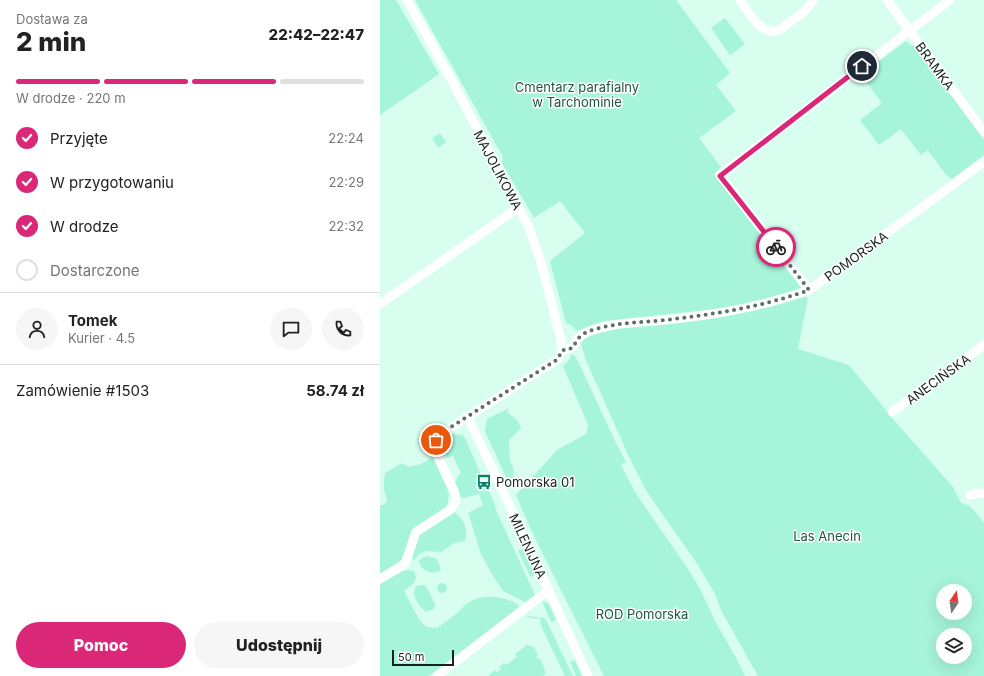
<!DOCTYPE html>
<html lang="pl">
<meta charset="utf-8">
<style>
body{margin:0;font-family:Inter,sans-serif;background:#f6f6f6;color:#222;height:100vh;display:flex;flex-direction:column;font-size:15px;white-space:nowrap}
*{box-sizing:border-box;margin:0}
p{font-size:13px;color:#767676}
.icon{flex:none;width:22px;height:22px;fill:none;stroke:currentColor;stroke-width:2;stroke-linecap:round;stroke-linejoin:round}
.map{position:relative;flex:1;overflow:hidden}
.sheet{display:flex;flex-direction:column;background:#fff;width:380px}
.sheet>*{flex:none}
.needle{width:26px;rotate:13deg}
.tools{position:absolute;left:556px;top:584px;display:grid;gap:8px}
.tools a{display:grid;place-items:center;width:36px;height:36px;border-radius:50%;background:#fff;box-shadow:0 4px 16px #0002;font-size:20px}
.scale{position:absolute;left:12px;bottom:10px;width:62px;box-sizing:border-box;padding-left:4px;border:2px solid #16241f;border-top:0;font-size:11px;line-height:14px;white-space:nowrap;color:#16241f;-webkit-text-stroke:3px #fff;paint-order:stroke}
.pin{position:absolute;display:grid;place-items:center;width:34px;height:34px;color:#fff;margin:-17px;border:2px solid #fff;border-radius:50%;box-shadow:0 1px 4px #0007}
.courier{position:absolute;display:grid;place-items:center;width:40px;height:40px;margin:-20px;border:3px solid #db2777;border-radius:50%;background:#fff;color:#222;box-shadow:0 1px 5px #0007}
.summary em{font-style:normal;font-weight:800}
.summary div{display:flex;flex-direction:column-reverse}
.summary{display:flex;align-items:center;justify-content:space-between;height:68px;padding:0 16px}
h1{font-size:26px;font-weight:800;line-height:30px}
.bar{display:grid;grid-template-columns:repeat(4,1fr);gap:6px 4px;align-content:center;height:48px;padding:0 16px}
.bar i{height:5px;border-radius:3px;background:#e0e0e0}
.bar .active{background:#db2777}
.bar p{grid-column:span 4}
.line{display:flex;align-items:center;gap:10px;padding:0 16px;border-top:1px solid #e0e0e0}
.line div{flex:1}
.round{display:grid;place-items:center;flex:none;width:42px;height:42px;border-radius:21px;background:#f6f6f6}
ol{padding:0 16px;list-style:none}
li{display:flex;align-items:center;gap:12px;height:44px}
li p{margin-inline-start:auto}
li .icon{padding:4px;border-radius:50%;background:#db2777;color:#fff;stroke-width:4}
li:last-child{color:#767676}
li i{width:22px;height:22px;border:2px solid #e0e0e0;border-radius:50%}
.action{display:flex;gap:8px;margin-top:auto;padding:8px 16px}
.action a{flex:1;height:46px;border-radius:24px;background:#db2777;color:#fff;font-size:16px;font-weight:800;line-height:46px;text-align:center}
.action a+a{background:#f6f6f6;color:#222}
main{display:flex;flex:1;min-height:0}
.map>svg:first-child{display:block}
.green{fill:#a6f4da;fill-rule:evenodd}
.lines{fill:none;stroke-linecap:round;stroke-linejoin:round}
.minor{stroke:#fff;stroke-width:9}
.done{stroke:#5a7068;stroke-width:4;stroke-dasharray:0 7.2}
.route{stroke:#db2777;stroke-width:5}
.labels{text-anchor:middle;stroke-width:3;stroke-linejoin:round;paint-order:stroke}
.street-label{font-size:13px;fill:#16241f;stroke:#fff}
.park-label{font-size:13px;fill:#1f5546;stroke:#fff}
.poi-label{font-size:13px;fill:#16241f;stroke:#fff;text-anchor:start}
</style>
<main>
<section class="sheet">
<div class="summary"><div><h1>2 min</h1><p>Dostawa za</p></div><em>22:42–22:47</em></div>
<div class="bar"><i class="active"></i><i class="active"></i><i class="active"></i><i></i><p>W drodze · 220 m</p></div>
<ol>
<li><svg class="icon" aria-label="check" viewBox="0 0 24 24"><path d="M5 12l5 5 9-10"/></svg>Przyjęte<p>22:24</p></li>
<li><svg class="icon" aria-label="check" viewBox="0 0 24 24"><path d="M5 12l5 5 9-10"/></svg>W przygotowaniu<p>22:29</p></li>
<li><svg class="icon" aria-label="check" viewBox="0 0 24 24"><path d="M5 12l5 5 9-10"/></svg>W drodze<p>22:32</p></li>
<li><i></i>Dostarczone</li>
</ol>
<div class="line" style="height:72px"><a class="round"><svg class="icon" aria-label="person" viewBox="0 0 24 24"><circle cx="12" cy="8" r="4"/><path d="M4 21q1-7 8-7t8 7"/></svg></a><div><b>Tomek</b><p>Kurier · 4.5</p></div><a class="round"><svg class="icon" aria-label="chat" viewBox="0 0 24 24"><path d="M4 5h16v11H9l-5 4z"/></svg></a><a class="round"><svg class="icon" aria-label="phone" viewBox="0 0 24 24"><path d="M5 4h4l2 5-3 2q2 4 5 5l2-3 5 2v4C11 20 4 13 5 4z"/></svg></a></div>
<div class="line" style="height:52px"><div>Zamówienie #1503</div><b>58.74 zł</b></div>
<div class="action"><a>Pomoc</a><a>Udostępnij</a></div>
</section>
<div class="map">
<svg width="604" height="676" viewBox="0 0 604 676">
<rect width="100%" height="100%" fill="#d8fef0"/>
<!-- green -->
<g class="green">
<polygon points="0,0 16,0 59,74 0,115"/>
<polygon points="35,0 296,0 350,73 336,85 356,111 319,138 341,167 334,174 422,289 355,307 224,321 197,331 191,325 186,323 170,261 205,233 180,201 154,218 122,163 123,157"/>
<polygon points="345,18 365,44 350,55 331,28"/>
<polygon points="526,41 532,46 533,45 604,139 604,155 572,179 566,175 548,150 541,155 521,129 499,145 480,120 502,103 481,75"/>
<polygon points="60,133 66,142 58,148 52,138"/>
<path d="M423,296l5,2 -10,51 51,16 44,54 60,68 8,16 9,3 14,17v153h-226l-36,-64 -8,-20 -16,-27 -51,-73 -17,-33 -45,-101 -4,-14 4,-7 29,-8 69,-7zM563,591h22v22h-22zM563,635h22v22h-22z"/>
<polygon points="191,354 195,356 198,361 234,439 246,462 241,465 256,494 308,569 321,591 335,621 355,656 365,676 224,676 150,528 136,495 177,450 206,434 208,425 183,366 190,359"/>
<polygon points="129,408 127,412 138,421 141,428 129,440 130,462 133,467 134,478 129,484 105,431 107,419"/>
<polygon points="73,434 82,435 85,438 103,479 102,480 104,486 106,485 114,502 116,510 155,595 145,602 123,591 113,576 101,554 88,513 103,505 99,494 84,498 80,497 75,483 78,476 81,473 73,456 66,458 65,439"/>
<polygon points="53,457 69,493 67,506 35,528 30,534 23,559 0,574 0,506 6,503 7,499 4,490 4,479 5,473 22,463 29,467 41,464"/>
<path d="M74,512c9,6 15,18 11,29l-11,2 -13,9 -16,-1 -7,4 -4,6 -2,-4 6,-22z"/>
<polygon points="143,549 155,575 152,577 150,576 138,551"/>
<path d="M48,556l9,3 4,11c-8,6 -20,1 -22,-9l4,-4z"/>
<path d="M28,570l6,1 2,6 -2,6 -10,8 15,28 7,8 11,1c6,-5 13,-9 20,-15 5,-4 8,-9 14,-12 14,-7 35,-5 47,4l1,2 -90,69h-49v-92l23,-13z"/>
<circle cx="62" cy="588" r="5"/>
<path d="M42,585l4,1 9,18 -1,5 -8,3c-7,-6 -16,-17 -10,-26z"/>
<polygon points="162,601 169,604 176,620 171,622"/>
<polygon points="148,616 164,618 166,620 193,676 185,676 163,630 160,622 161,619 146,617"/>
<polygon points="147,645 154,647 158,655 156,656 158,659 160,659 166,673 163,676 109,676 109,675 115,670 117,672 121,669 119,667 124,663 126,665 137,657 135,654"/>
<polygon points="195,660 202,676 196,676 190,662"/>
</g>
<g class="lines">
<!-- minor -->
<g class="minor">
<path d="M360,0c8,11 21,37 39,30 4,-2 9,-6 12,-9 9,-6 17,-11 22,-21"/>
<polyline points="507,0 604,132"/>
<polyline points="429,290 340,175 570,0"/>
<polyline points="0,304 138,208"/>
<path d="M182,350c16,-1 9,-7 20,-15 8,-6 22,-8 32,-10 17,-3 34,-3 52,-5 49,-5 96,-13 143,-30l175,-128"/>
<polyline points="512,412 604,345"/>
<polyline points="87,416 114,472 208,676"/>
<polyline points="590,495 604,493"/>
<polyline points="0,579 25,564 36,532 70,510 76,501 75,493 56,453 55,445 58,436 178,359 182,350 181,340 160,259 149,228 71,79 27,0"/>
<polyline points="57,676 169,590"/>
</g>
</g>
<g class="lines">
<!-- done -->
<path class="done" d="M56,440l2,-4 13,-9 107,-68 4,-9c17,-1 9,-7 20,-15 8,-6 22,-8 32,-10 17,-3 34,-3 52,-5 49,-6 96,-13 143,-30l-33,-43"/>
<!-- route -->
<polyline class="route" points="396,247 340,176 482,66"/>
</g>
<!-- icons -->
<defs>
<g id="bus-bare" transform="scale(1.2)"><path d="M-5-6H5V4H4V6H2V4H-2V6H-4V4H-5ZM-3.5-4V0h7V-4ZM-3.5 1.2v1.5H-2V1.2ZM2 1.2v1.5H3.5V1.2Z" fill="#008569" stroke="#fff" stroke-width="2.5" paint-order="stroke"/></g>
</defs>
<g fill-rule="evenodd">
<use href="#bus-bare" x="104" y="482"/>
</g>
<g class="labels">
<!-- street labels -->
<g class="street-label">
<text transform="translate(555 66) rotate(54)" y="5">BRAMKA</text>
<text transform="translate(118 170) rotate(62)" y="5">MAJOLIKOWA</text>
<text transform="translate(476 256) rotate(-36)" y="5">POMORSKA</text>
<text transform="translate(558 379) rotate(-36)" y="5">ANECIŃSKA</text>
<text transform="translate(148 546) rotate(65)" y="5">MILENIJNA</text>
</g>
<!-- park labels -->
<g class="park-label">
<text x="197" y="92">Cmentarz parafialny<tspan x="197" dy="15">w Tarchominie</tspan></text>
<text x="447" y="541">Las Anecin</text>
<text x="262" y="619">ROD Pomorska</text>
</g>
<!-- poi labels -->
<g class="poi-label">
<text x="116" y="487">Pomorska 01</text>
</g>
</g>
</svg>
<div class="tools">
<a><svg class="needle" viewBox="-14 -14 28 28"><path d="M0-13l5 13h-10z" fill="#e53935"/><path d="M0 13l5-13h-10z" fill="#767676"/></svg></a>
<a><svg class="icon" aria-label="layers" viewBox="0 0 24 24"><path d="M12 4l9 5-9 5-9-5zM3 14l9 5 9-5"/></svg></a>
</div>
<div class="scale">50 m</div>
<div class="pin" style="left:56px;top:440px;background:#ea580c"><svg class="icon" aria-label="bag" viewBox="0 0 24 24"><path d="M5 8h14l-1 12H6zM9 8a3 3 0 0 1 6 0"/></svg></div>
<div class="pin" style="left:482px;top:66px;background:#1f2937"><svg class="icon" aria-label="home" viewBox="0 0 24 24"><path d="M3 11l9-7 9 7M6 9v11h12V9"/></svg></div>
<div class="courier" style="left:396px;top:247px"><svg class="icon" aria-label="bike" viewBox="0 0 24 24"><circle cx="6" cy="16" r="4"/><circle cx="18" cy="16" r="4"/><path d="M6 16l4-8h5l3 8M10 8l3 8H6M13 5h3"/></svg></div>
</div>
</main>
